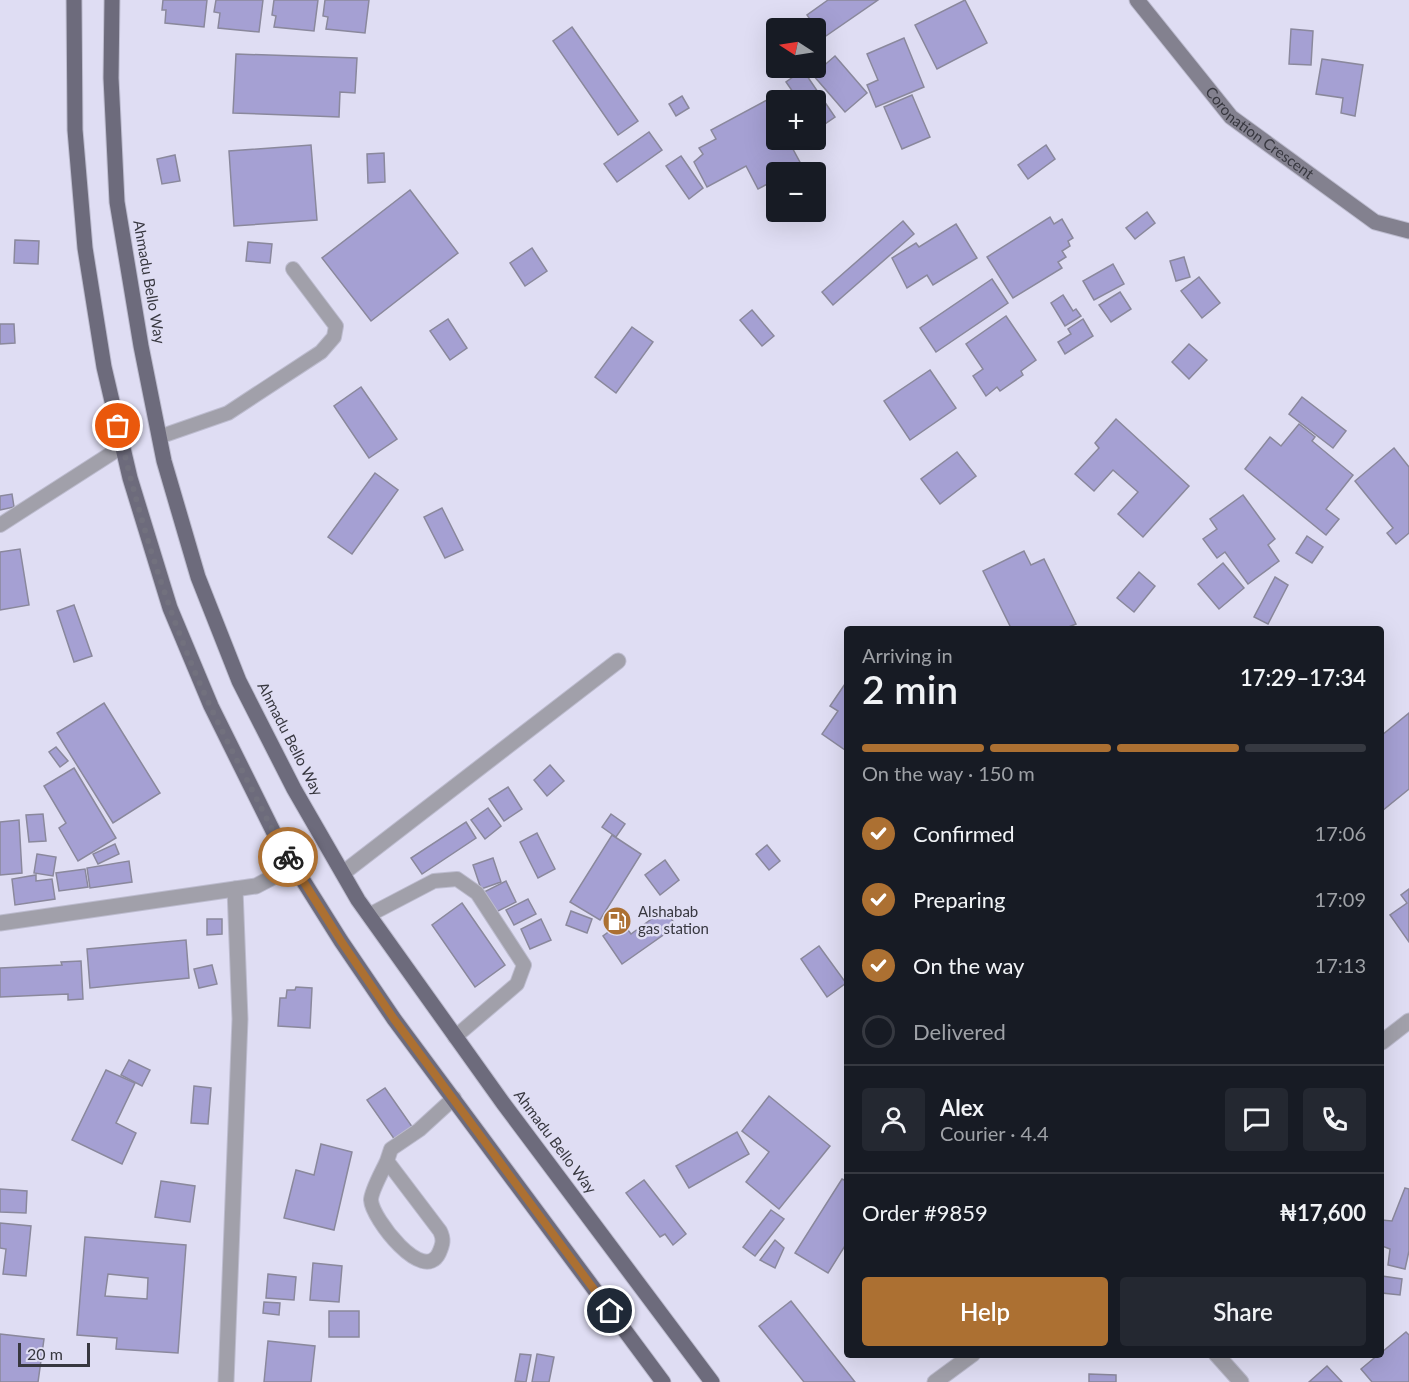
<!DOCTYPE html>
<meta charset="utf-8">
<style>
body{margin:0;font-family:Lato,sans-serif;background:#242831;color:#f1f3f6;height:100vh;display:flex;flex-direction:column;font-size:22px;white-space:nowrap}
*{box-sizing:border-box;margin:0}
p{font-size:20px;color:#9ea1a6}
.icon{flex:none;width:33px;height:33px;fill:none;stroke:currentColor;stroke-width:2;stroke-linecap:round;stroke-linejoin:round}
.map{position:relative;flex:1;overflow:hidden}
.sheet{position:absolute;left:844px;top:626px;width:540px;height:732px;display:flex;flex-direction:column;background:#171b24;border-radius:6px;box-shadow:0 6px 24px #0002}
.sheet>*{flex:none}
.needle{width:39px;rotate:282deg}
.fabs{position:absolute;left:766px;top:18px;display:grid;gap:12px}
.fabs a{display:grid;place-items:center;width:60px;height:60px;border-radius:6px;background:#171b24;box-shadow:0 6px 24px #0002;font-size:30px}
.scale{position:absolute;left:18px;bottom:15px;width:72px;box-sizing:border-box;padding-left:6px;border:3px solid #37373f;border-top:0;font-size:16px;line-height:21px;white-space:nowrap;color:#37373f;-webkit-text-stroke:4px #dfddf3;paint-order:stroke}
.pin{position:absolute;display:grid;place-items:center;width:51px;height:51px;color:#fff;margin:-26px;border:3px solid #fff;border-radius:50%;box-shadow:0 2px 6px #0007}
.courier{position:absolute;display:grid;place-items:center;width:60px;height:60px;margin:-30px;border:4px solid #ac7032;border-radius:50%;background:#fff;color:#222;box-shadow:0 2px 8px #0007}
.head em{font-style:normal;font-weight:600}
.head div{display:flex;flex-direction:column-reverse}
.head{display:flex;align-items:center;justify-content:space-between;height:102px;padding:0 18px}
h1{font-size:39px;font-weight:600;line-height:45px}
.bar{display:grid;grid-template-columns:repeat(4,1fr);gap:9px 6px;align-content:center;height:72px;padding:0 18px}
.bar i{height:8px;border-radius:4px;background:#363941}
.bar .current{background:#ac7032}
.bar p{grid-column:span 4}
.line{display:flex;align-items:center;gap:15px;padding:0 18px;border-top:2px solid #363941}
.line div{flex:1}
.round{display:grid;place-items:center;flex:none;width:63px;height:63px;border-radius:6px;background:#242831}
ol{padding:0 18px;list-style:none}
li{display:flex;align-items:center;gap:18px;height:66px}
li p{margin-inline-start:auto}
li .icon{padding:6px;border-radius:50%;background:#ac7032;color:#fff;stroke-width:4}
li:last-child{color:#9ea1a6}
li i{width:33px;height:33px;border:3px solid #363941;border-radius:50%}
.button{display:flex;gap:12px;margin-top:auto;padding:12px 18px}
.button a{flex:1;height:69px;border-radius:6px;background:#ac7032;color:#fff;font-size:24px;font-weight:600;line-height:69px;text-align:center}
.button a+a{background:#242831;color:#f1f3f6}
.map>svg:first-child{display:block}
.building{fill:#a5a0d3;stroke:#8a889c;stroke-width:1.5;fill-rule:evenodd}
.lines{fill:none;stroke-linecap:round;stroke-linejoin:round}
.lane-casing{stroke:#bdbccf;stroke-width:16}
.street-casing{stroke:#bdbccf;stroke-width:17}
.secondary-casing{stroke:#bdbccf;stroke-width:17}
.primary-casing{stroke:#bdbccf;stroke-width:17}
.lane{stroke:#a1a0aa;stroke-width:14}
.street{stroke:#a1a0aa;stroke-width:15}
.secondary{stroke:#83818f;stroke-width:15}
.primary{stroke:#6d6b7c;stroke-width:15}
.done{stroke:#72717e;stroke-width:6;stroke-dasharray:0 10.8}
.route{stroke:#ac7032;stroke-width:8}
.labels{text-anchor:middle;stroke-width:5;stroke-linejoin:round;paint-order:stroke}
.street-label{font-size:15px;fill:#37373f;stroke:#dfddf3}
.poi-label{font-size:15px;fill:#37373f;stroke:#dfddf3;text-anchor:start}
</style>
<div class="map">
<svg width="1409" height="1382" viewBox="0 0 1409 1382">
<rect width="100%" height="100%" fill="#dfddf3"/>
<!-- building -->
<g class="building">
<polygon points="163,0 207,0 204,27 165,23 166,10 162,10"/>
<polygon points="216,0 263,0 259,32 218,28 220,13 214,12"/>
<polygon points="274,0 318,0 314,31 274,27 276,16 272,15"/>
<polygon points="325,0 369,0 365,33 326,29 328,17 323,16"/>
<polygon points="828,0 878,0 823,38 807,15"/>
<polygon points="965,0 987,43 937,69 915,25"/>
<polygon points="572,27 638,121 618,135 553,41"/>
<polygon points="1291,29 1313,31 1311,65 1289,64"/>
<polygon points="904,38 924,87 876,107 867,85 878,80 867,54"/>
<polygon points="236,54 357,58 355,93 340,92 339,117 233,113"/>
<polygon points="835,56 867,93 845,112 813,75"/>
<polygon points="1322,59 1363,65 1355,116 1341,113 1343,98 1316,94"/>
<polygon points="803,70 835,117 816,130 816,100 787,100 785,97 793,92 786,82"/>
<polygon points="912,95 930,137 902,149 884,107"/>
<polygon points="682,96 689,108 676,116 669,104"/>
<polygon points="767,100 777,118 777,140 788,140 802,166 790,172 777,172 777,179 758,189 746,166 707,187 694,162 703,154 699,148 716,139 711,130"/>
<polygon points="649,132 662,150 617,182 604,164"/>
<polygon points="311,145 317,220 234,226 229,151"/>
<polygon points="1046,145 1055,159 1028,179 1018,165"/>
<polygon points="384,153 385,182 368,183 367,154"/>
<polygon points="175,155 180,181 162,184 157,159"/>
<polygon points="681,156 703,188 689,199 666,166"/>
<polygon points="410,190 458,253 371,321 322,258"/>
<polygon points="1147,212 1155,223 1135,239 1126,228"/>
<polygon points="1050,217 1054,224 1062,219 1073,238 1068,241 1070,246 1062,251 1066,257 1058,262 1062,268 1013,298 987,257"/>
<polygon points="903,221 914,234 833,305 822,292"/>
<polygon points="956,224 977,258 933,285 927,275 907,288 892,258 916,243 919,247"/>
<polygon points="15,240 39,241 38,264 14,263"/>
<polygon points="248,242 272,244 270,263 246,261"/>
<polygon points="532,248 547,271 525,286 510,263"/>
<polygon points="1184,257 1190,277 1176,281 1170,261"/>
<polygon points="1113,264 1124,284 1094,300 1083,281"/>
<polygon points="1199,277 1220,303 1202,318 1181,291"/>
<polygon points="992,279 1008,303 936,352 920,328"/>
<polygon points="1120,292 1131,309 1111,322 1099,305"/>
<polygon points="1063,295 1073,311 1076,309 1081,316 1065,326 1051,303"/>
<polygon points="752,310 774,336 762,346 740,320"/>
<polygon points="1006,316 1036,360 1021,371 1023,375 1000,391 997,387 986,396 973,376 983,369 966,344"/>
<polygon points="448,319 467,348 450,360 430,331"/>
<polygon points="1083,319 1093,336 1065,354 1058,342 1071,334 1068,329"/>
<polygon points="0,324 14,324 15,343 0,344"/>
<polygon points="632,327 653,342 616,393 595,377"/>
<polygon points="1189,344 1207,360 1189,379 1172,362"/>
<polygon points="930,370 956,408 910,440 884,401"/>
<polygon points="361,387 397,439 369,458 334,406"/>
<polygon points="1302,397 1346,431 1333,448 1289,414"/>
<polygon points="1116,419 1189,486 1143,537 1118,514 1138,492 1113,470 1094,491 1075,474 1099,448 1095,443"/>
<polygon points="1299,424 1315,437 1312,441 1353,475 1326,509 1339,519 1326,535 1245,469 1270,437 1281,446"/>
<polygon points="1394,448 1409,467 1409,533 1396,544 1387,533 1393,528 1355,481"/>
<polygon points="957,452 976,476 940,504 921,479"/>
<polygon points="375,473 398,490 352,554 328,537"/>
<polygon points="12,494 14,507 0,510 0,496"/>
<polygon points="1243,495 1275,539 1268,545 1279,561 1248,584 1225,552 1217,558 1203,539 1217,529 1210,519"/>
<polygon points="442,508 463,550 445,558 424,517"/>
<polygon points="1307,536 1323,547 1312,563 1296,553"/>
<polygon points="20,549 29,605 0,610 0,552"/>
<polygon points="1024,551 1031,565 1044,559 1076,624 1066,628 1011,628 983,571"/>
<polygon points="1223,563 1244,588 1219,609 1198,584"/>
<polygon points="1139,572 1155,586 1134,612 1117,598"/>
<polygon points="1275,577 1288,585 1268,624 1254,617"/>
<polygon points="74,605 92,656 74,662 57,611"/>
<polygon points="845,684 848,685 848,752 822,734 838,711 830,706"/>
<polygon points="104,703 160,793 113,823 57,733"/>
<polygon points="1409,713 1409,789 1382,811 1382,735"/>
<polygon points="56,747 68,761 60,767 49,752"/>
<polygon points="550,765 564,781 547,796 534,780"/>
<polygon points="74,768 116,838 78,861 59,828 66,823 44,786"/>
<polygon points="508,787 522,809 504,821 489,799"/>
<polygon points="488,808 501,826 485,839 471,820"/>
<polygon points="43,814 46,841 29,842 26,815"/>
<polygon points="611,814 625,824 616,837 602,827"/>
<polygon points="19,820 22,873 0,875 0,822"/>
<polygon points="466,822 476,838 422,874 411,858"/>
<polygon points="537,833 555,869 538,878 520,842"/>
<polygon points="612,835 641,854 600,920 570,902"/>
<polygon points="115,844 119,854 98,864 93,854"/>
<polygon points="767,845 780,861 769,870 756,854"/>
<polygon points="37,854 56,857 53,876 34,873"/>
<polygon points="493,858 501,882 481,889 473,865"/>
<polygon points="665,860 679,880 660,895 645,875"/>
<polygon points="129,861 132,882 90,888 87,868"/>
<polygon points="85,869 88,887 59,891 56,873"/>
<polygon points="36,875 36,881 52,879 55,899 15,905 12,879"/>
<polygon points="506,881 516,902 494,913 484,892"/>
<polygon points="1409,889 1409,942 1390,915 1407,903 1401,895"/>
<polygon points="528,899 536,914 514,925 506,910"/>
<polygon points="462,903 505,965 475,987 432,925"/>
<polygon points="665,909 676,926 622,964 603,936 622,922 631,934"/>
<polygon points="571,911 592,919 587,933 566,925"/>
<polygon points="207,919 222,919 222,934 207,935"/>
<polygon points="541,919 551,940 530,949 521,929"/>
<polygon points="186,940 189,978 90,988 87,949"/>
<polygon points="819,946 846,983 827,997 801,959"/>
<polygon points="81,961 83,999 68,1000 68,994 0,997 0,968 62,965 61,962"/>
<polygon points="212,965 217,984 199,988 194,969"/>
<polygon points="296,987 312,988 310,1028 278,1026 280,998 286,998 287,990 295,990"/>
<polygon points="129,1060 150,1070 142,1086 121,1075"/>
<polygon points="106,1070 135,1083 116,1123 136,1133 122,1164 72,1140"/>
<polygon points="194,1086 211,1088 208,1124 191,1123"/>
<polygon points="385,1088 413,1128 395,1140 367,1100"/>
<polygon points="769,1096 830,1146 779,1209 746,1182 769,1152 742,1131"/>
<polygon points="737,1132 749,1154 689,1188 676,1166"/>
<polygon points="321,1144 352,1152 334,1230 284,1218 296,1170 314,1175"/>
<polygon points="842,1179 848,1182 848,1241 828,1273 795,1253"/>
<polygon points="644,1180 686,1234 673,1245 665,1234 660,1237 626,1193"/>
<polygon points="161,1181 195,1186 190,1222 155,1217"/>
<polygon points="1405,1188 1409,1189 1409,1251 1405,1269 1388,1265 1390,1249 1382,1246 1382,1220 1392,1221"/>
<polygon points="0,1189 27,1191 26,1213 0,1212"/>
<polygon points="771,1210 784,1219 755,1256 743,1247"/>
<polygon points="0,1223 31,1226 26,1276 3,1274 6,1249 0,1248"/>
<path d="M85,1237l101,8 -8,108 -62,-4 1,-11 -40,-3zM108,1274l40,4 -1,21 -42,-3z"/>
<polygon points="775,1240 784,1248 775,1268 760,1260"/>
<polygon points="313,1263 342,1266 339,1302 310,1300"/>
<polygon points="268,1274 296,1277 294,1300 266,1298"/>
<polygon points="1382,1276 1402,1279 1400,1295 1382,1293"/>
<polygon points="791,1301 855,1382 804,1382 759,1326"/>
<polygon points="264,1302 280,1303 279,1315 263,1313"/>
<rect x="329" y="1311" width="30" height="26"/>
<polygon points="1406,1332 1409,1335 1409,1382 1372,1382 1361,1369 1379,1354 1382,1354 1382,1352"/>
<polygon points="0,1334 44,1339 38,1382 0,1382"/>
<polygon points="268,1341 315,1346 311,1382 264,1382"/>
<polygon points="520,1354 531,1355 526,1382 515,1381"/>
<polygon points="537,1354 554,1357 549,1382 532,1382"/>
<polygon points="1327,1366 1342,1382 1309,1382"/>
<polygon points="1089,1374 1116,1375 1116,1382 1089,1382"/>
</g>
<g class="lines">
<!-- lane casing -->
<g class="lane-casing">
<g id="lane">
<polyline points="159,437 228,413 321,352 334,337 336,326 293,269"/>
<polyline points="0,525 123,446"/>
<polyline points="369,915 434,881 457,879 477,893 524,965 517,984 455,1037"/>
<path d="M387,1161c-4,9 -16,30 -16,39 1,19 53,85 68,53 4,-9 5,-14 1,-22l-53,-70 4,-12 28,-19 35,-32"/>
</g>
</g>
<!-- street casing -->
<g class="street-casing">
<g id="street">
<polyline points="343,873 618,661"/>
<polyline points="0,923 256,886 294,866"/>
<polyline points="1382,1042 1409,1021"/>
<polyline points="1216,1354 1241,1382"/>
<polyline points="226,1382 240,1019 235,889"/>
<polyline points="935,1382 973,1354"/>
</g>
</g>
<!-- secondary casing -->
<g class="secondary-casing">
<g id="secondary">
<path id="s1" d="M1137,0l94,117 144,105 34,9"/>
</g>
</g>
<!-- primary casing -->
<g class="primary-casing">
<g id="primary">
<polyline points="74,0 75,130 85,248 104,367 130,478 170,608 211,706 277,839 341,941 394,1019 663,1382"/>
<polyline points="112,0 111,78 117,202 141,346 164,461 198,577 239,681 294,789 358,900 503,1103 712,1382"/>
</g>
</g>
<!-- lane -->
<use href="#lane" class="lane"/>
<!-- street -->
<use href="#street" class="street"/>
<!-- secondary -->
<use href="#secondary" class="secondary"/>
<!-- primary -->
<use href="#primary" class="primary"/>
</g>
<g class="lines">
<!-- done -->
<path class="done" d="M118,426c22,96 51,193 93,282 21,44 44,87 66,131l11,18"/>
<!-- route -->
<polyline class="route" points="288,857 341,941 394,1019 610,1311"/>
</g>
<!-- icons -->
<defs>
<g id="fuel-disc" transform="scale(1.5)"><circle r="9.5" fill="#ac7032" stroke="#dfddf3"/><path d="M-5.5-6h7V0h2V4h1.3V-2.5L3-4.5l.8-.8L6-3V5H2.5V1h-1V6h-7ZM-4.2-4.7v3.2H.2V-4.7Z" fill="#fff"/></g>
</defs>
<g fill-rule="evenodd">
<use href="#fuel-disc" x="617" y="921"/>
</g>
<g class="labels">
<!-- street labels -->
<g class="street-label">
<text dy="5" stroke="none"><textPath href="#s1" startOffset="182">Coronation Crescent</textPath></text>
<text transform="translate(149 282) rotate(80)" y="5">Ahmadu Bello Way</text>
<text transform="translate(290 739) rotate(63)" y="5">Ahmadu Bello Way</text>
<text transform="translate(555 1142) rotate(53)" y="5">Ahmadu Bello Way</text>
</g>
<!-- poi labels -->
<g class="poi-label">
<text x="638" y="917">Alshabab<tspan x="638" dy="17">gas station</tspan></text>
</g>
</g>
</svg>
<div class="fabs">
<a><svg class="needle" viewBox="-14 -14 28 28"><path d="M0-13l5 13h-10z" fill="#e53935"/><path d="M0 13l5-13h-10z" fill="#9ea1a6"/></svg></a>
<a>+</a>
<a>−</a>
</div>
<div class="scale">20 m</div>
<div class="pin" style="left:118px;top:426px;background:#ea580c"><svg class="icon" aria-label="bag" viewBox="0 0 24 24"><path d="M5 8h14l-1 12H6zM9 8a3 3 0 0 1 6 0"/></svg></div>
<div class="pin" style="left:610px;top:1311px;background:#1f2937"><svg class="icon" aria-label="home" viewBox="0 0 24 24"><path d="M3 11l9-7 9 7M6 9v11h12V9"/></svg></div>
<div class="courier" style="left:288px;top:857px"><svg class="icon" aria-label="bike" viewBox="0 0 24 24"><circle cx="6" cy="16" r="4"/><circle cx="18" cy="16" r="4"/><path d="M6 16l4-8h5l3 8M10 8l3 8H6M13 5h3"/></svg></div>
<section class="sheet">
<div class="head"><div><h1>2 min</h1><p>Arriving in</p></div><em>17:29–17:34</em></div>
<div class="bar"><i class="current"></i><i class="current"></i><i class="current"></i><i></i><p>On the way · 150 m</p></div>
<ol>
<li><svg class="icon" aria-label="check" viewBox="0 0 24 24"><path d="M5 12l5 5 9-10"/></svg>Confirmed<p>17:06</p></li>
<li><svg class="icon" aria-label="check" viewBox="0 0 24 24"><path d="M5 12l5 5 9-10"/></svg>Preparing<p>17:09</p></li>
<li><svg class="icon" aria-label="check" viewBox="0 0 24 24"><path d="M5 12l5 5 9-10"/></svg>On the way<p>17:13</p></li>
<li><i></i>Delivered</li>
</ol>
<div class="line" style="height:108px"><a class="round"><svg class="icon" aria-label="person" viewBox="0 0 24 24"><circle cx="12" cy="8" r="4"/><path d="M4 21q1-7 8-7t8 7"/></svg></a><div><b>Alex</b><p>Courier · 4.4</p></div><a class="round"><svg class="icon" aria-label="chat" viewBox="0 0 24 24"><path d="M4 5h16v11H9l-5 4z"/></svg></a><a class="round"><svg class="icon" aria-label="phone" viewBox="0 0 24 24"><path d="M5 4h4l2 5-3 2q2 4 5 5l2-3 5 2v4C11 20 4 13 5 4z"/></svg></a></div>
<div class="line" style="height:78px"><div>Order #9859</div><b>₦17,600</b></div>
<div class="button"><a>Help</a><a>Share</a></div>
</section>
</div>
